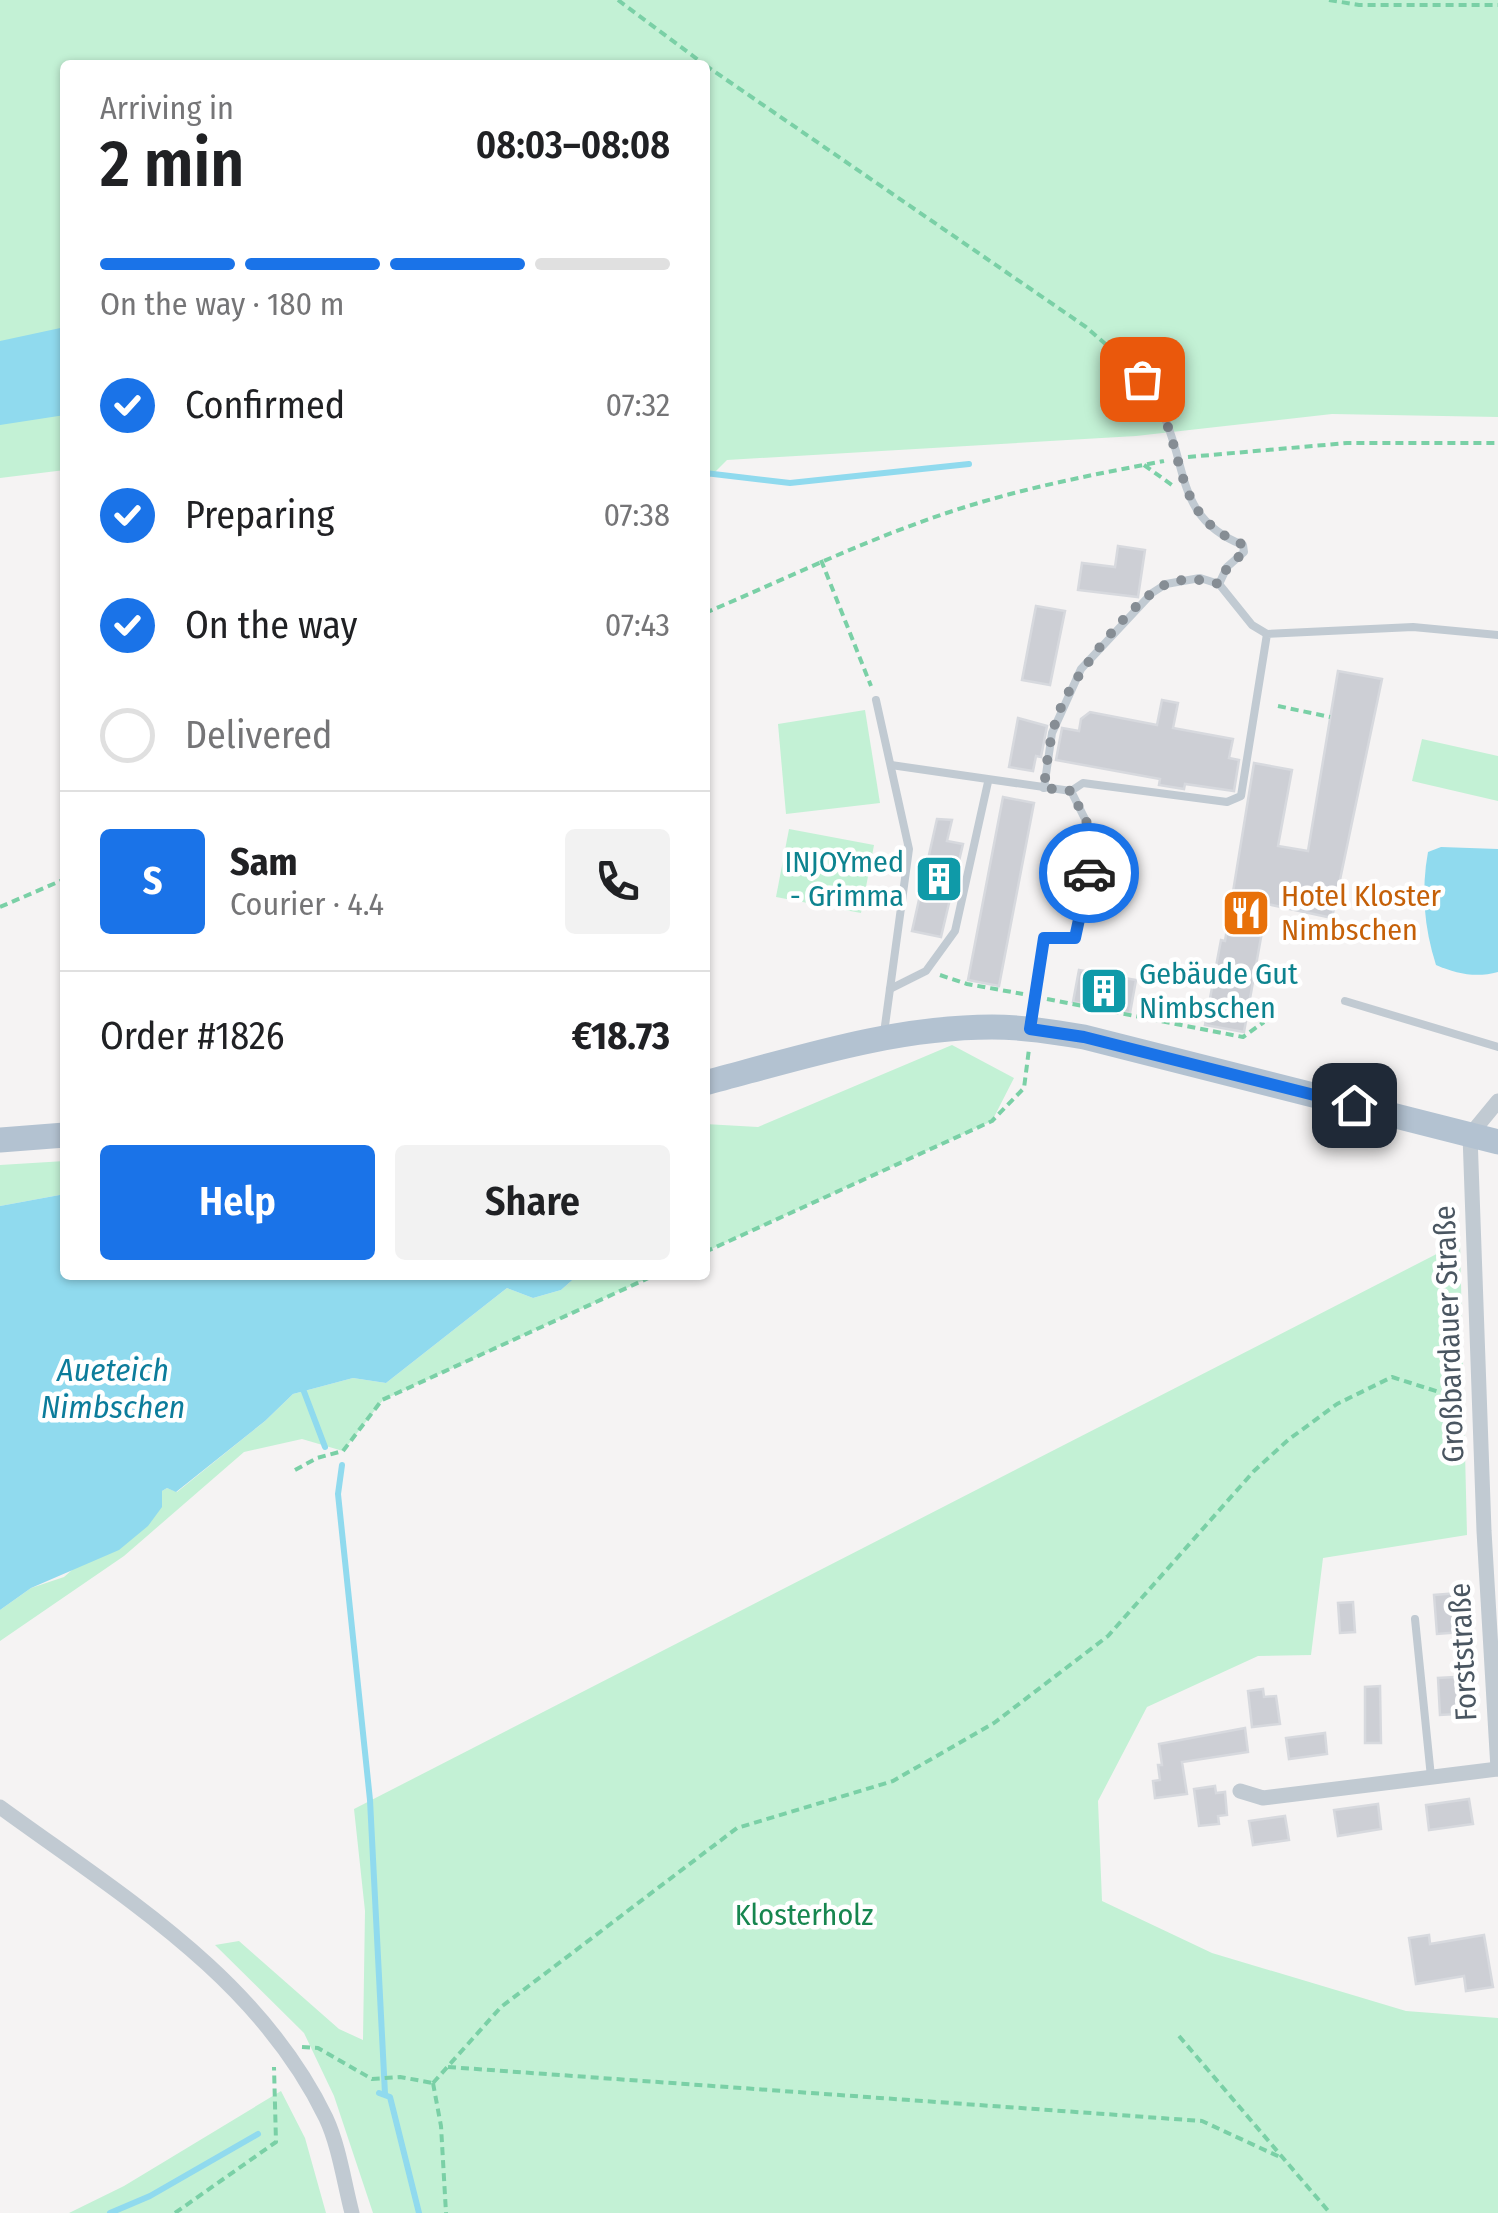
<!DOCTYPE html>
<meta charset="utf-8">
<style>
body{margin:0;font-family:"Fira Sans Condensed",sans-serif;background:#f2f2f2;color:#202124;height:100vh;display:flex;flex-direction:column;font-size:38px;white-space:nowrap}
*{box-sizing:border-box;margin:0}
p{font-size:32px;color:#757577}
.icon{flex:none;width:55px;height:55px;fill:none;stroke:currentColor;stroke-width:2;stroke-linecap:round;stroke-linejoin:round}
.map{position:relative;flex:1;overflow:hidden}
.sheet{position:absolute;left:60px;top:60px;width:650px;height:1220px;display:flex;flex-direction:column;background:#fff;border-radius:10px;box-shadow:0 2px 8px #0004}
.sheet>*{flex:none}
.pin{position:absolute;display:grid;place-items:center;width:85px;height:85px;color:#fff;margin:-42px;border-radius:20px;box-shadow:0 5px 15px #0006}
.courier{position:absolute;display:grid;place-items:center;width:100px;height:100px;margin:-50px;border:8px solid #1a73e8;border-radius:50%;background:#fff;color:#222;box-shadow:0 2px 12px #0007}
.overview em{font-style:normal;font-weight:600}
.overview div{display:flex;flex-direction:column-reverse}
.overview{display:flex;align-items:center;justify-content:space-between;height:170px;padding:0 40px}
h1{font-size:65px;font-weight:600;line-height:75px}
.bar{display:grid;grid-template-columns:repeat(4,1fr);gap:15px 10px;align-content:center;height:120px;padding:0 40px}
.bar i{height:12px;border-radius:8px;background:#e0e0e0}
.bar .active{background:#1a73e8}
.bar p{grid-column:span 4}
.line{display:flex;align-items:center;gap:25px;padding:0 40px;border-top:2px solid #e0e0e0}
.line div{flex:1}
.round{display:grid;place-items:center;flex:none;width:105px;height:105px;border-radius:10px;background:#f2f2f2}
ol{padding:0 40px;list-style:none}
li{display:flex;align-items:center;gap:30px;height:110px}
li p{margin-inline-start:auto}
li .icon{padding:10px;border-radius:50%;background:#1a73e8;color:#fff;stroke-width:4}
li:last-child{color:#757577}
li i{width:55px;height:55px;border:5px solid #e0e0e0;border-radius:50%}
.cta{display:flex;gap:20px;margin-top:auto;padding:20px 40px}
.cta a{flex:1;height:115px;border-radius:10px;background:#1a73e8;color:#fff;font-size:40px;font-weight:600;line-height:115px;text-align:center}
.cta a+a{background:#f2f2f2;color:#202124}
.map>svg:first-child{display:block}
.green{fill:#c3f1d5}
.water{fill:#90daee}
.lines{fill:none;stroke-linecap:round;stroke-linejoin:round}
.stream{stroke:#90daee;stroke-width:6}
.building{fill:#cdcfd5;stroke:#d7d9de;stroke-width:2.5}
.path{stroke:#7ad0a6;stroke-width:4;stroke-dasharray:8 5;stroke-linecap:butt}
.lane{stroke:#c1cad2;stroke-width:8}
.street{stroke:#c1cad2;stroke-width:15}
.primary{stroke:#b3c2d1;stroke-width:25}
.done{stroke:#868d94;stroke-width:10;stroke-dasharray:0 18}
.route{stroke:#1a73e8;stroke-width:12}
.labels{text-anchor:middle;stroke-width:9;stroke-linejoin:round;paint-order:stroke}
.culture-label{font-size:30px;fill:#0d838f;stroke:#fff;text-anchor:end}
.food-label{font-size:30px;fill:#c56008;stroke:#fff;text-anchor:start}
.street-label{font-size:30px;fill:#4a5661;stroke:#fff}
.park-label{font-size:30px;fill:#17864f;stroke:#fff}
.water-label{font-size:32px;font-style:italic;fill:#0c7c9b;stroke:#fff}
</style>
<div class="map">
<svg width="1498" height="2213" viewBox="0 0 1498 2213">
<rect width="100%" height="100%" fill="#f5f3f3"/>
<!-- green -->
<g class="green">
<polygon points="0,0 1498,0 1498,417 1332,414 1136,436 727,460 705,482 705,65 65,65 65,470 0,478"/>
<polygon points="865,710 880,803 786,814 778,724"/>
<polygon points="1422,739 1498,756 1498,801 1412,781"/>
<polygon points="789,829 874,845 861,913 776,897"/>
<polygon points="952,1045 1014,1078 992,1121 705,1252 705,1124 758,1127"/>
<polygon points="65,1161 65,1194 0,1206 0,1165"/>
<polygon points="1460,1242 1467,1535 1323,1558 1311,1655 1258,1656 1147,1707 1098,1801 1102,1901 1212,1953 1406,2011 1498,2018 1498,2213 373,2213 334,2096 304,2033 215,1945 239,1941 339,2029 363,2040 365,1911 354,1809"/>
<polygon points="578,1275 655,1275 383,1400 343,1451 302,1439 244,1452 124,1556 0,1641 0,1610 31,1588 64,1577 162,1491 167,1488 177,1492 265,1421 293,1394 353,1378 386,1383 507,1288 533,1298 561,1290"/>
<polygon points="281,2091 305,2138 326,2213 69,2213 124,2186"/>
</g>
<!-- water -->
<g class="water">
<polygon points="65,327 65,415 0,425 0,341"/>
<path d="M1441,847l57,2v123c-22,6 -41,2 -62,-7 -12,-37 -15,-75 -8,-113z"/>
<polygon points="65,1194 65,1275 578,1275 561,1290 533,1298 507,1288 386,1383 353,1378 293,1394 265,1421 176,1492 167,1488 162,1491 162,1507 148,1526 119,1550 31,1588 0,1610 0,1206"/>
</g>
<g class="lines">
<!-- stream -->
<g class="stream">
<polyline points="705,473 790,483 969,464"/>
<polyline points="303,1389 325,1447"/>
<polyline points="342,1465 338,1494 370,1800 385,2094"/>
<polyline points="379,2093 390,2097 419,2213"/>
<polyline points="110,2213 150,2196 258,2134"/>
</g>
</g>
<!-- building -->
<g class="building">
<polygon points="1118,546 1145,550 1138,597 1078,590 1082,563 1115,567"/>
<polygon points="1036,606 1065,611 1050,685 1022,680"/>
<polygon points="1338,671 1382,679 1332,918 1267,904 1244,1032 1205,1025 1221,940 1225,941 1254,763 1292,770 1278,846 1308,851"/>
<polygon points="1162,700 1178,703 1173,728 1233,739 1229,758 1239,760 1234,791 1185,784 1184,789 1159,785 1160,779 1056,760 1062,728 1079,731 1081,719 1090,712 1157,725"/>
<polygon points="1018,718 1047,726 1041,757 1036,756 1033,771 1009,767"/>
<polygon points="1003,797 1034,803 999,986 968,980"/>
<polygon points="937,819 952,820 947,841 963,844 941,937 912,931"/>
<polygon points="1079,970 1136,980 1130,1013 1073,1002"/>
<polygon points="1458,1593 1461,1632 1437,1634 1434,1595"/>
<polygon points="1353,1602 1355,1632 1340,1633 1338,1603"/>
<polygon points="1473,1676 1475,1713 1440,1715 1438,1678"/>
<polygon points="1380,1686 1381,1743 1365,1743 1365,1687"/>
<polygon points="1263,1689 1264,1697 1276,1696 1280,1724 1252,1727 1248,1691"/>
<polygon points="1245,1728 1248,1752 1182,1762 1187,1794 1155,1798 1153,1781 1160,1780 1158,1765 1162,1765 1159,1744"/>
<polygon points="1325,1733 1327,1754 1289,1759 1286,1738"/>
<polygon points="1215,1786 1216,1793 1225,1792 1227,1815 1218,1816 1219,1824 1199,1826 1194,1789"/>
<polygon points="1469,1799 1473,1824 1429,1830 1426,1805"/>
<polygon points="1378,1804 1381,1829 1338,1836 1334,1810"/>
<polygon points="1285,1816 1289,1840 1253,1845 1249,1821"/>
<polygon points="1429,1935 1430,1944 1484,1935 1493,1987 1466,1991 1464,1976 1416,1984 1409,1938"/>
</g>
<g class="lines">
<!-- path -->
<g class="path">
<polyline points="618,0 705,65"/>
<polyline points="1329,0 1359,5 1498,5"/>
<polyline points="705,65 1086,327 1110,348"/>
<polyline points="1188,457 1347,443 1498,443"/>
<polyline points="1144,465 1172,485"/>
<polyline points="821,560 871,686"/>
<path d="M705,613c85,-36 168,-77 257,-105 66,-21 134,-34 202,-47"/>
<polyline points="1278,706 1330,717"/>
<polyline points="0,907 65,879"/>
<polyline points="940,975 967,984 1023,994"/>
<polyline points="1047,999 1243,1037 1264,1022"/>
<polyline points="705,1252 992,1121 1024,1088 1029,1049"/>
<polyline points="295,1470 317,1458 343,1451 382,1400 655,1275"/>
<polyline points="1179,2036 1330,2213"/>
<polyline points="302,2047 318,2048 372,2079 400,2077 433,2083"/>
<polyline points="448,2067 1202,2121 1282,2158"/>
<polyline points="433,2083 501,2007 737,1828 893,1781 994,1723 1108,1636 1254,1471 1288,1440 1337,1404 1392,1377 1464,1400"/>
<polyline points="433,2083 441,2126 446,2213"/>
<polyline points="175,2213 276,2142 274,2067"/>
</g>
<!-- lane -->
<g class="lane">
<path d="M1117,355c18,17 33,33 44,55 28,55 13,108 82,135l1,7 -17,15 -8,17"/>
<polyline points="876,700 909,849 884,1033"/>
<polyline points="891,765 1071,791 1083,783 1227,802 1241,796 1267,634 1413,627 1498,635"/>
<polyline points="1044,788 1052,733 1081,669 1152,593 1166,584 1200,578 1219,584 1252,625 1267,634"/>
<polyline points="890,989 926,971 955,931 988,782"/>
<polyline points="1345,1001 1498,1047"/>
<polyline points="1031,1023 1044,939 1075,938 1096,841 1071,791"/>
<polyline points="1415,1619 1431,1777"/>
</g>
<!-- street -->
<g class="street">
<polyline points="1498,1101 1470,1135 1484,1531 1498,1769"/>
<polyline points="1240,1791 1263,1798 1498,1769"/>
<path d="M0,1807c122,89 258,170 326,311 13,28 18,64 26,95"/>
</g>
<!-- primary -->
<g class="primary">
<path d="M705,1083c94,-25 189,-56 287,-56 31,0 62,5 92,10l414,105"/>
<polyline points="0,1140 65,1135"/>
</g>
</g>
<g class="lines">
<!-- done -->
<path class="done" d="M1089,873l7,-32 -25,-50 -27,-3c3,-28 6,-56 18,-83 14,-32 72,-107 105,-121 18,-7 34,-5 52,0l8,-16 17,-16v-7c-66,-26 -58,-76 -81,-131 -5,-12 -14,-24 -21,-35"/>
<!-- route -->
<polyline class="route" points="1089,873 1075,938 1044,938 1030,1029 1084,1037 1354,1105"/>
</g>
<!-- icons -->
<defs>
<g id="building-square" transform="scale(2.5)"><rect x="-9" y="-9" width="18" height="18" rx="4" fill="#0f9aa8" stroke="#fff"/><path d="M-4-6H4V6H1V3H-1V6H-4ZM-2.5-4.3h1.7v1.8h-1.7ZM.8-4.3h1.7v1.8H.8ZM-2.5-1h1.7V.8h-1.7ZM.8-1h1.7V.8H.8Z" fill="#fff"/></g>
<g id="restaurant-square" transform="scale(2.5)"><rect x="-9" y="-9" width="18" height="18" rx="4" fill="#e8710a" stroke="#fff"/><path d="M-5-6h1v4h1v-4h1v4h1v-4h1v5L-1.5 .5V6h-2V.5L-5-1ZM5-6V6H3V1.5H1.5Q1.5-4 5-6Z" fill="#fff"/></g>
</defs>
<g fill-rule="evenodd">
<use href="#building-square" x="939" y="879"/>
<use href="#restaurant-square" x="1246" y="913"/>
<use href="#building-square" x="1104" y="991"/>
</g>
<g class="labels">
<!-- culture labels -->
<g class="culture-label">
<text x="904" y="872">INJOYmed<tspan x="904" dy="34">- Grimma</tspan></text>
<text x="1139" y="984" text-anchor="start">Gebäude Gut<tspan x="1139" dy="34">Nimbschen</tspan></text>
</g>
<!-- food labels -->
<g class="food-label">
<text x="1281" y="906">Hotel Kloster<tspan x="1281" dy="34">Nimbschen</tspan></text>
</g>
<!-- street labels -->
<g class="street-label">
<text transform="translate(1449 1334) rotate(-92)" y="10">Großbardauer Straße</text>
<text transform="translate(1463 1652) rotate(-93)" y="10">Forststraße</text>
</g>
<!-- park labels -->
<g class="park-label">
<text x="804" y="1925">Klosterholz</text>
</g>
<!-- water labels -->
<g class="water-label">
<text x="113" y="1381">Aueteich<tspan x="113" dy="37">Nimbschen</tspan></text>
</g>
</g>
</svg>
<div class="pin" style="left:1142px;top:379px;background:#ea580c"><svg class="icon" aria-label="bag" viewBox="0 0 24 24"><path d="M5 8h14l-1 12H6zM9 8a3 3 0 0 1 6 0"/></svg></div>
<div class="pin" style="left:1354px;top:1105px;background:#1f2937"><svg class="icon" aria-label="home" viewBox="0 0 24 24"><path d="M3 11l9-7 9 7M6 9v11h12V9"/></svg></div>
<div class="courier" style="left:1089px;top:873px"><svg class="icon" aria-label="car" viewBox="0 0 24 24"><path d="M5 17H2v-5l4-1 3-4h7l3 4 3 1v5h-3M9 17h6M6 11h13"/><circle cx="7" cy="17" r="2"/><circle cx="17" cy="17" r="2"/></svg></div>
<section class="sheet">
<div class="overview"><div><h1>2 min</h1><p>Arriving in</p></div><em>08:03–08:08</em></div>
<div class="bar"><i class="active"></i><i class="active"></i><i class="active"></i><i></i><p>On the way · 180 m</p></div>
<ol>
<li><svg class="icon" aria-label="check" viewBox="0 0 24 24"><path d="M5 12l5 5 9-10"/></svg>Confirmed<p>07:32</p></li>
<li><svg class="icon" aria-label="check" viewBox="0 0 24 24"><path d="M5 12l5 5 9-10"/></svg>Preparing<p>07:38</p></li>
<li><svg class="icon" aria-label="check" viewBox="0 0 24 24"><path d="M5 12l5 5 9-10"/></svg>On the way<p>07:43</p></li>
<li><i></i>Delivered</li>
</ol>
<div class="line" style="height:180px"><b class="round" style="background:#1a73e8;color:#fff">S</b><div><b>Sam</b><p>Courier · 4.4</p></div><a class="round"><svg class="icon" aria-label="phone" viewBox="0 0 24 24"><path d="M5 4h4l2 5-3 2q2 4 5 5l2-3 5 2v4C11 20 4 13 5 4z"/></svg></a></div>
<div class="line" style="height:130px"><div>Order #1826</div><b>€18.73</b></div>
<div class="cta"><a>Help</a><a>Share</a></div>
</section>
</div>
